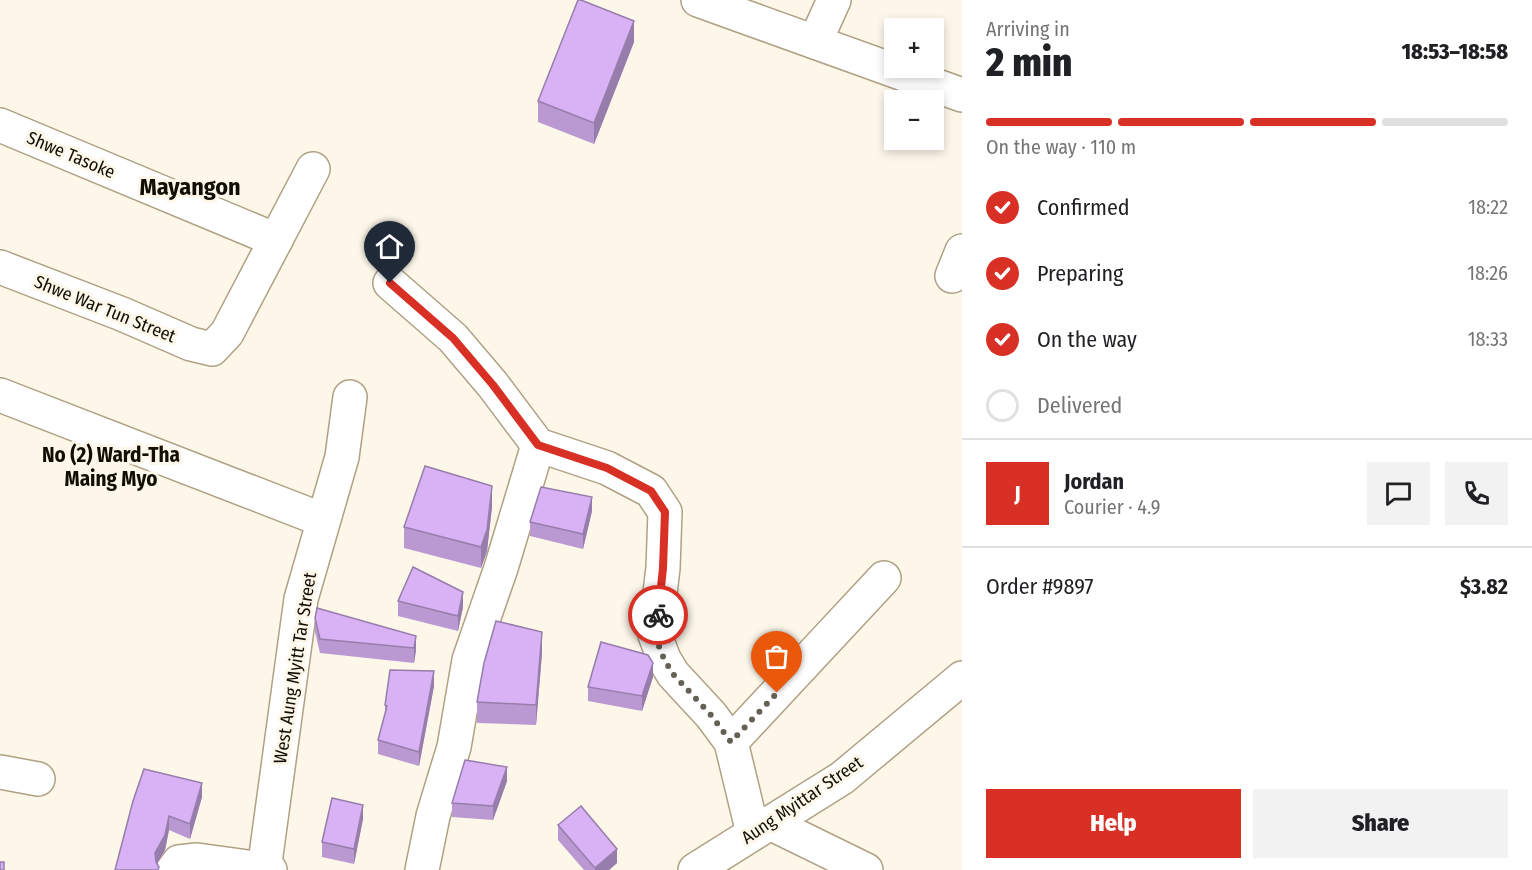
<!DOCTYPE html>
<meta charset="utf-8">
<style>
body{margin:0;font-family:"Fira Sans Condensed",sans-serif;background:#f2f2f2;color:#202124;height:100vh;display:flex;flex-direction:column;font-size:22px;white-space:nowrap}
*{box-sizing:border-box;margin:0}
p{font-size:20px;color:#757577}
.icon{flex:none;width:33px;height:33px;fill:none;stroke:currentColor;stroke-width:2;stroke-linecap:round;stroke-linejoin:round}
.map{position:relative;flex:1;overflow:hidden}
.panel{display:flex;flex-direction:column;background:#fff;width:570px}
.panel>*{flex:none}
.tools{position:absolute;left:884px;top:18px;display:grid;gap:12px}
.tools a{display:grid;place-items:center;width:60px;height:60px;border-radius:0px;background:#fff;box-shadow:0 3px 9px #0003;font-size:30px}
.pin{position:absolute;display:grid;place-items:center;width:51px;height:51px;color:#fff;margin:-62px -26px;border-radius:50% 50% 50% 0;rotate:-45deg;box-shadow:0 0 6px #0007}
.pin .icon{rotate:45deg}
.courier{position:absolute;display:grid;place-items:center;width:60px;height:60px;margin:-30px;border:4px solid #d93025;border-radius:50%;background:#fff;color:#222;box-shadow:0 2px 8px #0007}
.head em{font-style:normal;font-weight:800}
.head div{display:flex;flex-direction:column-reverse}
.head{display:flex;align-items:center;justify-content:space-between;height:102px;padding:0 24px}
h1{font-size:39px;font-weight:800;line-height:45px}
.bar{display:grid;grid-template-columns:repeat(4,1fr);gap:9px 6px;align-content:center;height:72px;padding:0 24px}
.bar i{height:8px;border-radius:4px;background:#e0e0e0}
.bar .current{background:#d93025}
.bar p{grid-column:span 4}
.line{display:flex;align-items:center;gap:15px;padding:0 24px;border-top:2px solid #e0e0e0}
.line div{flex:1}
.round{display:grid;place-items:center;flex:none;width:63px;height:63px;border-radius:0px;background:#f2f2f2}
ol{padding:0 24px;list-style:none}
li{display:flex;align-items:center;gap:18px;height:66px}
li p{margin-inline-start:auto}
li .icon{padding:6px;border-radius:50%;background:#d93025;color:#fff;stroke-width:4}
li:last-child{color:#757577}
li i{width:33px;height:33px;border:3px solid #e0e0e0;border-radius:50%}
.action{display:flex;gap:12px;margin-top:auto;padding:12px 24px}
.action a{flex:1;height:69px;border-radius:0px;background:#d93025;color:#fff;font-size:24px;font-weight:800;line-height:69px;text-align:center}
.action a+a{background:#f2f2f2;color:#202124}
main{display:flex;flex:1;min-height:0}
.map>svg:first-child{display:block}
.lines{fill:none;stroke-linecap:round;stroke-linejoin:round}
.minor-casing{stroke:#afa183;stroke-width:36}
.minor{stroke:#fff;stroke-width:33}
.wall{fill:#ba99d2}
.shaded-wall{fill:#977dab}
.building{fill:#d8b2f4;stroke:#977dab;stroke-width:1.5}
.done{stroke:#656054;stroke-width:6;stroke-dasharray:0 10.8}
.route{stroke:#d93025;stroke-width:8}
.labels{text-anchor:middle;stroke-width:6;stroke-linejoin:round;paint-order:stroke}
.street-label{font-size:18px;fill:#130e04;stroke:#fdf7ea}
.quarter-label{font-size:21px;font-weight:bold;fill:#130e04;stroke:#fdf7ea}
.district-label{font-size:24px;font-weight:bold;fill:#130e04;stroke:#fdf7ea}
</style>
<main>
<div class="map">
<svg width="962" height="870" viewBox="0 0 962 870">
<rect width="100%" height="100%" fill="#fdf7ea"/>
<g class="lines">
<!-- minor casing -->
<g class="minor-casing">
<g id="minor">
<polyline points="698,0 962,95"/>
<polyline points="815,42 834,0"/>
<polyline points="0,125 276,240"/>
<polyline points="0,267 122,314 191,344 212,349 227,333 313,169"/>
<polyline points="952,276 962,251"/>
<polyline points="390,283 453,338 493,385 538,445 607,468 651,491 665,512 663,568 655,635 664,659 673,674 711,715 731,742 753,833"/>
<polyline points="0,395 323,520"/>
<polyline points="731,742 884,578"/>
<polyline points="0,772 38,779"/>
<polyline points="770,823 866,870"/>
<polyline points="173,870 179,862 197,860 270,870"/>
<polyline points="264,870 301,599 342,457 350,397"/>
<polyline points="422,870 433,816 454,747 469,660 501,568 538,445"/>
<polyline points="695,870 842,778 962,678"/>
</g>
</g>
<!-- minor -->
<use href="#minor" class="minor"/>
</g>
<!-- wall -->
<g class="wall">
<polygon points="634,42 594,144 538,122 538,101"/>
<polygon points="492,507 487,551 481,568 404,548 404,527"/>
<polygon points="592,511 583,549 530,536 530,522"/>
<polygon points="398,601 463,607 458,631 398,616"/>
<polygon points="315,618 416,636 416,650 414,663 320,653 315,632"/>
<polygon points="542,653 536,725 477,723 477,702"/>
<polygon points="653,677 642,711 588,701 588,687"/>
<polygon points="434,686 419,766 378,754 378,740 385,715 385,705"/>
<polygon points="144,769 202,783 202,797 190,839 169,830 165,850 157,864 159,867 159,870 115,870 133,801"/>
<polygon points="507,781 493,820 452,817 452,803"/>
<polygon points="363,819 354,864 322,857 322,842"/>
<polygon points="558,825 617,863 609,870 584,870 558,840"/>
</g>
<!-- shaded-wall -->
<g class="shaded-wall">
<polygon points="634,21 634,42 594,144 594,123"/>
<polygon points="492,486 492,507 487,551 481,568 481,547"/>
<polygon points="592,497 592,511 583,549 583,534"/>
<polygon points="463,592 463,607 458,631 458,616"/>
<polygon points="542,632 542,653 536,725 536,705"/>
<polygon points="416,636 416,650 414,663 414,648"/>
<polygon points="653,663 653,677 642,711 642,696"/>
<polygon points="434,671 434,686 419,766 419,752"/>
<polygon points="507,767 507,781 493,820 493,806"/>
<polygon points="202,783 202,797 190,839 190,824"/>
<polygon points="363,805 363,819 354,864 354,849"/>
<polygon points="169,816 169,830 165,850 155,867 155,853"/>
<polygon points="617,849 617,863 609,870 595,870 595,868"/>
</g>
<!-- building -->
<g class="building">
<polygon points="578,0 581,0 634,21 594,123 538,101"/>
<polygon points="425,466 492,486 487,530 481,547 404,527"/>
<polygon points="541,487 592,497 583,534 530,522"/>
<polygon points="413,567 463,592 458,616 398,601"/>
<polygon points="317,608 416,636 414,648 320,639 315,618"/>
<polygon points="496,621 542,632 536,705 477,702 484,663"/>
<polygon points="601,642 648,655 653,663 642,696 588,687"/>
<polygon points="390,670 434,671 419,752 378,740 387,706 385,705"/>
<polygon points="465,760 507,767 493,806 452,803"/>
<polygon points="144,769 202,783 190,824 169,816 165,835 155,853 156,862 159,867 158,870 115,870 133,801"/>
<polygon points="332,798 363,805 354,849 322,842"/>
<polygon points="581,806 617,849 595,868 558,825"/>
<rect x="0" y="862" width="4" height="8"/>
</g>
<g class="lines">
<!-- done -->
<polyline class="done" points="658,615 655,636 664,659 673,674 711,715 731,742 777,693"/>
<!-- route -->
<polyline class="route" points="390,283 453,338 493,385 538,445 607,468 651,491 665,512 663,568 658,615"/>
</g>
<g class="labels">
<!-- street labels -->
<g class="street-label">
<text transform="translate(71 155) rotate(23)" y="6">Shwe Tasoke</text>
<text transform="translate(105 309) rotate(22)" y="6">Shwe War Tun Street</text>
<text transform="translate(295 668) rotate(-81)" y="6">West Aung Myitt Tar Street</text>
<text transform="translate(802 800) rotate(-34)" y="6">Aung Myittar Street</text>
</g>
<!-- quarter labels -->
<g class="quarter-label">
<text x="111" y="462">No (2) Ward-Tha<tspan x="111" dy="24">Maing Myo</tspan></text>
</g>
<!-- district labels -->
<g class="district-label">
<text x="190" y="195">Mayangon</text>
</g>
</g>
</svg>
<div class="tools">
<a>+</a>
<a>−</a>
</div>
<div class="pin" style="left:777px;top:693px;background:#ea580c"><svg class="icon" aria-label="bag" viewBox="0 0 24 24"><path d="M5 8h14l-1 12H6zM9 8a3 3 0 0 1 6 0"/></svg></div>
<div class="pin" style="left:390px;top:283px;background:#1f2937"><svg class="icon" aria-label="home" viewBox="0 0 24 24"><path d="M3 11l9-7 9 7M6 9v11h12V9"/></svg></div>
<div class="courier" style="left:658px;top:615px"><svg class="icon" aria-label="bike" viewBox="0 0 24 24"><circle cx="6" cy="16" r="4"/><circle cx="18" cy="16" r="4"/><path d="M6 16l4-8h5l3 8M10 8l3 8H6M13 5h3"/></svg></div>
</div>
<section class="panel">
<div class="head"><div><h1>2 min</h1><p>Arriving in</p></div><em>18:53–18:58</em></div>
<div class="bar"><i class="current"></i><i class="current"></i><i class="current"></i><i></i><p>On the way · 110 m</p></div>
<ol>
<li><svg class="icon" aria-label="check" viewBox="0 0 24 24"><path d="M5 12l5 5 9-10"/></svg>Confirmed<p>18:22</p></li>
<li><svg class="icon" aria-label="check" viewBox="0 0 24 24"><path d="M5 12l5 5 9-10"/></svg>Preparing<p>18:26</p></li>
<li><svg class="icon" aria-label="check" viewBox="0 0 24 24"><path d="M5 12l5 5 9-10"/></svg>On the way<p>18:33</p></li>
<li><i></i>Delivered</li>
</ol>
<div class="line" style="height:108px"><b class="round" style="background:#d93025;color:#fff">J</b><div><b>Jordan</b><p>Courier · 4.9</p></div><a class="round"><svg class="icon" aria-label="chat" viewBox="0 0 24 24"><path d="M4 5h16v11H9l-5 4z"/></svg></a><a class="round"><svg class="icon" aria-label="phone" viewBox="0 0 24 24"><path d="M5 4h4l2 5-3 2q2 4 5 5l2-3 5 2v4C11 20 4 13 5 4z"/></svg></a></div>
<div class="line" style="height:78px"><div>Order #9897</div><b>$3.82</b></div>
<div class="action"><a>Help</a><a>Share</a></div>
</section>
</main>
